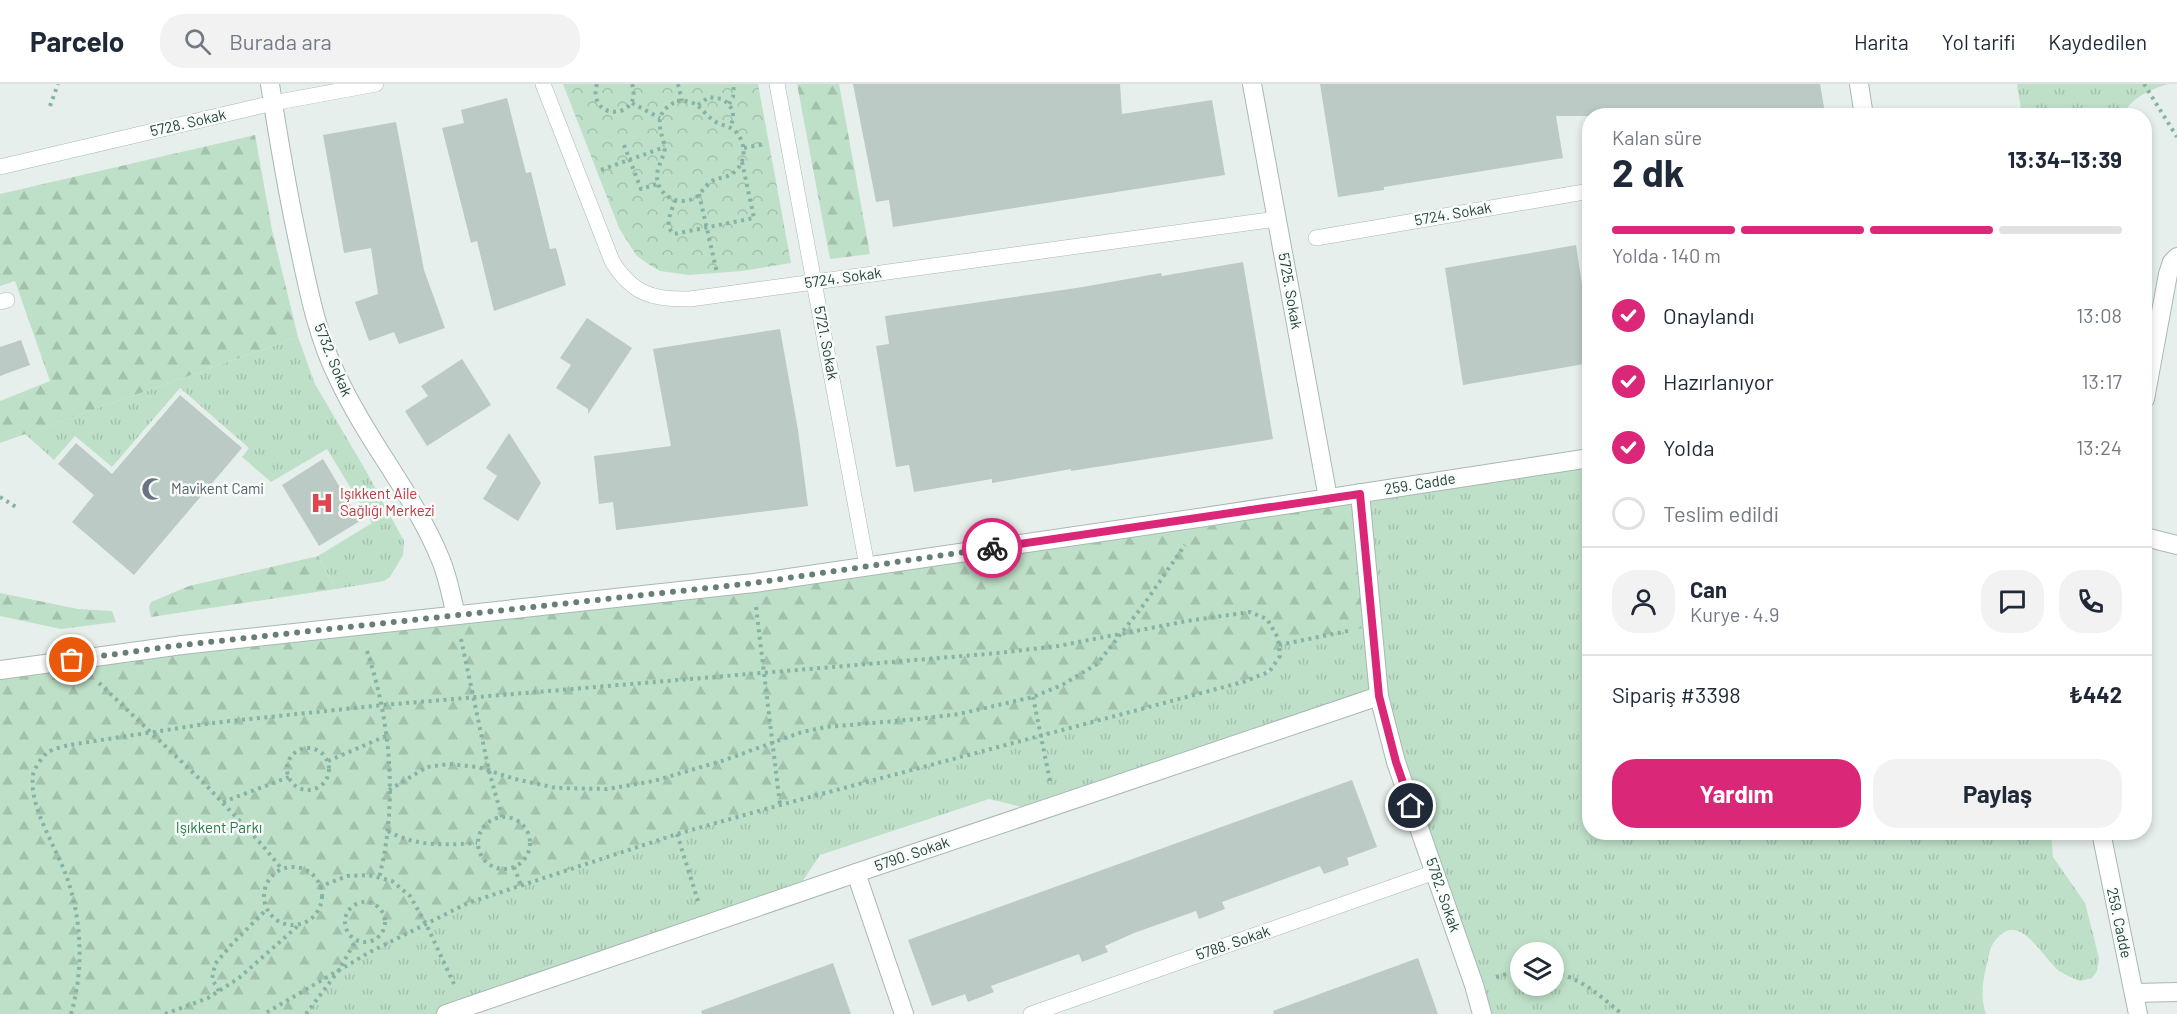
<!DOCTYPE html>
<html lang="tr">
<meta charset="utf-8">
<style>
body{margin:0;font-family:Barlow,sans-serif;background:#f2f2f3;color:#1f2937;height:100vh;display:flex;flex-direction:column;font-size:22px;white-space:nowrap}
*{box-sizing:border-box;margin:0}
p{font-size:20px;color:#747a83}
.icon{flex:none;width:33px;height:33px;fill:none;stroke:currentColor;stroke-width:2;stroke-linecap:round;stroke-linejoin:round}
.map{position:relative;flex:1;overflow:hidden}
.sheet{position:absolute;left:1582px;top:24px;width:570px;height:732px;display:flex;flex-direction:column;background:#fff;border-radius:24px;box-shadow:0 3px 9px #0003}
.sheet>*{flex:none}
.buttons{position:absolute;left:1510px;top:858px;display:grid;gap:12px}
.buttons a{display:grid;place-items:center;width:54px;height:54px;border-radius:50%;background:#fff;box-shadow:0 3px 9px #0003;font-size:30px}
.pin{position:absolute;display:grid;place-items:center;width:51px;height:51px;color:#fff;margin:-26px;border:3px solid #fff;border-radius:50%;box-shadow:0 2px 6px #0007}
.courier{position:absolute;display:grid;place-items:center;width:60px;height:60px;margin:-30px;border:4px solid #db2777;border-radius:50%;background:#fff;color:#222;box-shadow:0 2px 8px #0007}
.headline em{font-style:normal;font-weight:700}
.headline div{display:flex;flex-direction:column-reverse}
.headline{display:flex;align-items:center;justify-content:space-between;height:102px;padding:0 30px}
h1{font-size:39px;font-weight:700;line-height:45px}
.bar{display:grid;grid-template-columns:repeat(4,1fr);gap:9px 6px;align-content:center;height:72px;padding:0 30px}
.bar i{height:8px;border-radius:4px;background:#e0e1e3}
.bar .selected{background:#db2777}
.bar p{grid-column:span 4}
.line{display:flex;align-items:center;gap:15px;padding:0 30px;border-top:2px solid #e0e1e3}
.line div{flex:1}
.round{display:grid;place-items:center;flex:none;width:63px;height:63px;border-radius:24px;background:#f2f2f3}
ol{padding:0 30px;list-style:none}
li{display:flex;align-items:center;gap:18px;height:66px}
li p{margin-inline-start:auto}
li .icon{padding:6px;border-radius:50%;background:#db2777;color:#fff;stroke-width:4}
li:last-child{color:#747a83}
li i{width:33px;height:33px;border:3px solid #e0e1e3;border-radius:50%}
.button{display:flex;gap:12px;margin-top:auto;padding:12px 30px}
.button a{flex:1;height:69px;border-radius:24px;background:#db2777;color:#fff;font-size:24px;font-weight:700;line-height:69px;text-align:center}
.button a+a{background:#f2f2f3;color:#1f2937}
header{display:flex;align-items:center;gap:36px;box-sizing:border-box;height:84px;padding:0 30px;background:#fff;border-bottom:2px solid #e0e1e3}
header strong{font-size:28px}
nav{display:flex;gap:33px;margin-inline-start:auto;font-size:21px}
.search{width:420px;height:54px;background:#f2f2f3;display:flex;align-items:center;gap:15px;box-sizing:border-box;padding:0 21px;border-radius:24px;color:#747a83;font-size:22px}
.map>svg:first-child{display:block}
.grass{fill:url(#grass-tufts);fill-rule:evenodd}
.forest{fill:url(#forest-firs)}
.park{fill:url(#park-crowns)}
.building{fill:#bbcac4}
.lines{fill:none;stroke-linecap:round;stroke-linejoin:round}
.service-casing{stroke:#a8b8b2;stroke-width:16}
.minor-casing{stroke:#a8b8b2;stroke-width:20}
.path{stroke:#86b3a5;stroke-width:4;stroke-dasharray:3 4.5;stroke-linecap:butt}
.service{stroke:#fff;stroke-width:15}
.minor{stroke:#fff;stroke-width:18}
.done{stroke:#687f78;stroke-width:6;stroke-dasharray:0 10.8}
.route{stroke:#db2777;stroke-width:8}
.labels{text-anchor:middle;stroke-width:5;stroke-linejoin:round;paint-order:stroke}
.street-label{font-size:15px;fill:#24423a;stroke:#f7fbf9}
.worship-label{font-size:15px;fill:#5b616d;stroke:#f7fbf9;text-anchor:start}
.health-label{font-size:15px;fill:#be3a42;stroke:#f7fbf9;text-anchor:start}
.park-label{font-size:15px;fill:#2d7a4b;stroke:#f7fbf9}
</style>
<header>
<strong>Parcelo</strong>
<div class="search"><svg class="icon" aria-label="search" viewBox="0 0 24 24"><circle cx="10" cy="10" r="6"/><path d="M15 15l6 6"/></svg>Burada ara</div>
<nav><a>Harita</a><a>Yol tarifi</a><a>Kaydedilen</a></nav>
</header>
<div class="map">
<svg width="2177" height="930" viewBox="0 0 2177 930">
<defs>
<pattern id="grass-tufts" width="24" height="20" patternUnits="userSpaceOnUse" patternTransform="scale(1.5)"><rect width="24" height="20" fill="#bfe0c8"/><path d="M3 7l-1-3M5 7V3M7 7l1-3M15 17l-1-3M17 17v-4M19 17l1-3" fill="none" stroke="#a4c1ad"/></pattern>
<pattern id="forest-firs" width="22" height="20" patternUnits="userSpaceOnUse" patternTransform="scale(1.5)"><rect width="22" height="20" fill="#bfe0c8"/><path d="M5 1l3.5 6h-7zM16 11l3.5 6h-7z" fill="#a4c1ad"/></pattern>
<pattern id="park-crowns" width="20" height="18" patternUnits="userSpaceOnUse" patternTransform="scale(1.5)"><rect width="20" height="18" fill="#bfe0c8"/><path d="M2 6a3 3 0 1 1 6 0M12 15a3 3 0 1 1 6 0" fill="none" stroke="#a4c1ad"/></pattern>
</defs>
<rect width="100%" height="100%" fill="#e6efeb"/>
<!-- grass -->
<g class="grass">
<path d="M2017,0h151c-15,5 -39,14 -44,31l-102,1z"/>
<polygon points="298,253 315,300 366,387 404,457 403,471 390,493 384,497 336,505 318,472 372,439 327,365 271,398 242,373 249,364 180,304 112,383 75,352 54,376 25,350"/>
<path d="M1590,374v374l461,1 2,24 32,46 14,55 -2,13 -5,7 -12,3c-7,-3 -15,-6 -21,-10 -14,-11 -36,-53 -56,-38 -7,5 -13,13 -14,22 -5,21 -10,39 -3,59h-504l-103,-317 -340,114 -50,-12 -169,56 -26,39 -348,120h-140l33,-44 129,-67 209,-69 103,-29 463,-123 25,-10 11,-27 81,-152zM1521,868h33v34h-33z"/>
</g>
<!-- forest -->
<g class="forest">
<polygon points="797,0 839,0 870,170 830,175"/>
<polygon points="255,51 272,146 298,253 0,359 0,317 50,297 15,197 0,202 0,110"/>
<path d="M1360,409l13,133 -94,19c1,25 -16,29 -36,37l-463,123 -103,29 -209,69 -129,67 -33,44h-306v-344l754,-87z"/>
<polygon points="318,472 336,505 151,533 149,523 151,518 189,502"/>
<polygon points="0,509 78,525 112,527 116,538 61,545 0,532"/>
</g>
<!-- park -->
<polygon class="park" points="563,0 758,0 791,179 742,187 689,191 660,187 648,180 636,171 619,144"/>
<!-- building -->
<g class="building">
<polygon points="853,0 1120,0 1122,30 1212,16 1225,91 893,143 889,116 876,118"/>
<polygon points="1320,0 1820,0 1825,29 1810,32 1556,32 1563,74 1384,103 1384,106 1338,113"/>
<polygon points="507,14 526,89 531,88 550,165 556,164 566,201 494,227 477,157 471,159 442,44 464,39 461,26"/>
<polygon points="396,38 424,186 445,244 399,260 394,248 369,257 355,218 378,210 371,164 344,169 323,51"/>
<polygon points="1576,161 1590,252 1590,279 1463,301 1445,184"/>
<polygon points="1243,178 1273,355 1071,387 1071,385 992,399 992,395 914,408 909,381 896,383 876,262 889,260 885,232 1083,203 1161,189 1162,192"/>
<polygon points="587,234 632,264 588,330 588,325 556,304 571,281 560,274"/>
<polygon points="780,245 798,346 808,422 616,446 613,418 599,420 594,372 671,362 653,265"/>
<polygon points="21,256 30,281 0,292 0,263"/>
<polygon points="462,275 491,321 427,362 405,327 428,312 421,302"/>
<polygon points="180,311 242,364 134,491 72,438 94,411 58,380 76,359 112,390"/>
<polygon points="509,349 541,399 518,437 483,415 497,392 486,384"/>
<polygon points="323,375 360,437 319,462 282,401"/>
<polygon points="1352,696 1377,763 1347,774 1349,781 1324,790 1320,782 1222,818 1225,825 1199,835 1196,827 1134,849 1105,862 1108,868 1082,878 1079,870 991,902 994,908 968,918 965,910 932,922 908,856"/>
<polygon points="1418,874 1438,930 1274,930 1273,927"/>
<polygon points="833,879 851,930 702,930 701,927"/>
</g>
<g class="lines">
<!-- service casing -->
<g class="service-casing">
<g id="service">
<path d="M543,0l69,177c20,33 41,39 78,38l587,-80"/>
<polyline points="777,0 867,482"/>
<polyline points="0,83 273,19 376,0"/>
<polyline points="1316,154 1590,107"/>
<polyline points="0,218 7,216"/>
<polyline points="1031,930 1435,788"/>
</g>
</g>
<!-- minor casing -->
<g class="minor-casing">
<g id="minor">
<path d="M270,0c8,52 17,105 28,157 10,47 19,96 41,139 29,62 75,115 101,178 8,18 11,38 16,57"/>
<polyline points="1252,0 1328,414"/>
<polyline points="1859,0 1864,32"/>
<polyline points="2145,315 2168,190 2172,178 2177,173"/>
<polyline points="1360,409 1379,612 1396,678 1474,901 1482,930"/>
<polyline points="2145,453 2177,461"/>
<polyline points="0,586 182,561 754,499 1205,433 1590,374"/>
<polyline points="2101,748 2138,930"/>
<polyline points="856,789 904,930"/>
<polyline points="2134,909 2177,908"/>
<polyline points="446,930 856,789 1379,612"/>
</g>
</g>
<!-- path -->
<g class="path">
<path d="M597,0c-11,38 47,36 35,0"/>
<polyline points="678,0 682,17"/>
<polyline points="2144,0 2177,53"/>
<path d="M677,17c23,-2 23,11 39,21 7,4 15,4 20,10 11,12 10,32 -3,41 -6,5 -14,4 -21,8 -6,4 -9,9 -13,14 -14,12 -36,5 -41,-12 -4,-14 6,-23 7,-36 -6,-21 -12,-34 12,-46z"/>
<polyline points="632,19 660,34"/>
<polyline points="729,20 733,13 734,0"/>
<path d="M698,21l11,-8 13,2c11,7 14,16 8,28"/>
<polyline points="50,22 58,0"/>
<polyline points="624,61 641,105 658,100"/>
<polyline points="744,64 764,60"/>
<polyline points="601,86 665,63"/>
<polyline points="699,110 717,189"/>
<path d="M675,116c-3,11 -12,26 -1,34l80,-16 -12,-56"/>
<polyline points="0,413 16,423"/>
<polyline points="756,523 780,721"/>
<polyline points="461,555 489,687 502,733"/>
<polyline points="1279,561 1348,547"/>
<path d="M367,567c24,72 31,153 12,227"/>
<polyline points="99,599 205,700 263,762 281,784"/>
<polyline points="1033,613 1050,697"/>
<circle cx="308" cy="685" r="21"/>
<polyline points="328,677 386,652"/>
<polyline points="389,706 427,683 449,680 478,683 515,695 556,704 607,705 654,697 725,676 802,648 826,643 918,635 959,630 1033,613 1062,601 1097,580 1142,523 1185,461"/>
<polyline points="223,718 289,693"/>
<circle cx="504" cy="759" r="26"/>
<path d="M388,747c27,16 59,14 89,12"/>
<polyline points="677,750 698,817"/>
<polyline points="514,783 521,801"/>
<circle cx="293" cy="812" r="29"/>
<polyline points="319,803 347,792 368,791 392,797 410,812 426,840 454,900"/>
<circle cx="365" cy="838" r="20"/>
<path d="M1554,887c31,11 43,22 68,43"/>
<polyline points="1496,893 1521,886"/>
<polyline points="219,907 212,895 215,880 232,860 267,825"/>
<path d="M71,930c13,-45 11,-95 -5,-139 -11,-30 -37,-68 -33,-99 0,-6 9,-19 14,-23 5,-4 15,-6 22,-8l143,-22 171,-18 615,-52 60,-7 129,-25 63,-9 17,7 11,19 2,18 -11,16 -26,10 -463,123 -103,29 -209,69 -98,49 -106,62"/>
<polyline points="165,930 208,914 239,894 300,840"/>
<polyline points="306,930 339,886 356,856"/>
</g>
<!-- service -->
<use href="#service" class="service"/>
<!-- minor -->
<use href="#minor" class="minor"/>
</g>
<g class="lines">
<!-- done -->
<polyline class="done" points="72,576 182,561 754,499 992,464"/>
<!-- route -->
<polyline class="route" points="992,464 1360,410 1379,612 1396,678 1411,722"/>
</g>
<!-- icons -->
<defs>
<g id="mosque-bare" transform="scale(1.8)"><path d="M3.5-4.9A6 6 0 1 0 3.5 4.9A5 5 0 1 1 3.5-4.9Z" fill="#6b7280" stroke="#f7fbf9" stroke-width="2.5" paint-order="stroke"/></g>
<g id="hospital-bare" transform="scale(1.8)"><path d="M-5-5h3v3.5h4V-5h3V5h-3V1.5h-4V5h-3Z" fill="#e0444e" stroke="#f7fbf9" stroke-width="2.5" paint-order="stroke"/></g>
</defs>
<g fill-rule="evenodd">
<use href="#mosque-bare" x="153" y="405"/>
<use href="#hospital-bare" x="322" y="419"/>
</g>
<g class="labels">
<!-- street labels -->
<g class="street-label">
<text transform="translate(188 39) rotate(-13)" y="5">5728. Sokak</text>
<text transform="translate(1453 130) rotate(-10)" y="5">5724. Sokak</text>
<text transform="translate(843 194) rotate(-8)" y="5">5724. Sokak</text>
<text transform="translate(1290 207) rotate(80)" y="5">5725. Sokak</text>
<text transform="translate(826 259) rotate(79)" y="5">5721. Sokak</text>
<text transform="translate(333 276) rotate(68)" y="5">5732. Sokak</text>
<text transform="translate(1420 400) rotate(-9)" y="5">259. Cadde</text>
<text transform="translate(912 770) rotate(-19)" y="5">5790. Sokak</text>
<text transform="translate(1443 811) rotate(71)" y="5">5782. Sokak</text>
<text transform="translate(2119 839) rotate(78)" y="5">259. Cadde</text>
<text transform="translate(1233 859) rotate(-19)" y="5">5788. Sokak</text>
</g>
<!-- worship labels -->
<g class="worship-label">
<text x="171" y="410">Mavikent Cami</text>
</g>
<!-- health labels -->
<g class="health-label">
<text x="340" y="415">Işıkkent Aile<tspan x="340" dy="17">Sağlığı Merkezi</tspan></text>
</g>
<!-- park labels -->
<g class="park-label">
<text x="219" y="749">Işıkkent Parkı</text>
</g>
</g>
</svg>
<div class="buttons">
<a><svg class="icon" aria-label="layers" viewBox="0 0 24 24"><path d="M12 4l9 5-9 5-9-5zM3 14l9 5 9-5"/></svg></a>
</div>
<div class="pin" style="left:72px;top:576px;background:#ea580c"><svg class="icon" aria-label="bag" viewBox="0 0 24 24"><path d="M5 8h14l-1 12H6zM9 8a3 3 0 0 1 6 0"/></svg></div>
<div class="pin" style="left:1411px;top:722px;background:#1f2937"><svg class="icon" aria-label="home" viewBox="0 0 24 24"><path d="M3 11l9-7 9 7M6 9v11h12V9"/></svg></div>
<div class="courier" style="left:992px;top:464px"><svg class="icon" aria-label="bike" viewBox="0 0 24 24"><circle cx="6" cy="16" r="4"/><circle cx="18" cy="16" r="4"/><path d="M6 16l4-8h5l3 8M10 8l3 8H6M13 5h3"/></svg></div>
<section class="sheet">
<div class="headline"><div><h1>2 dk</h1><p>Kalan süre</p></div><em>13:34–13:39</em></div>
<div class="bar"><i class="selected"></i><i class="selected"></i><i class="selected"></i><i></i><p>Yolda · 140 m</p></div>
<ol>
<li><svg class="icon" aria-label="check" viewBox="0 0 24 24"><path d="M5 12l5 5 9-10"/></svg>Onaylandı<p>13:08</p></li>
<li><svg class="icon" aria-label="check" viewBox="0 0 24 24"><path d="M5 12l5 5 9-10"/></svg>Hazırlanıyor<p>13:17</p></li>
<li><svg class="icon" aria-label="check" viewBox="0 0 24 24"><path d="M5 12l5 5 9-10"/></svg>Yolda<p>13:24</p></li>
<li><i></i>Teslim edildi</li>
</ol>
<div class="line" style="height:108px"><a class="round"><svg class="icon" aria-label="person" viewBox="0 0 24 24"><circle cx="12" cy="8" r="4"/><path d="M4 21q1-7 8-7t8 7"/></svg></a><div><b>Can</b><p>Kurye · 4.9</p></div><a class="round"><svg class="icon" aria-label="chat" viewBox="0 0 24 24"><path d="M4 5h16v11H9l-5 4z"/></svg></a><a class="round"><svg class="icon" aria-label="phone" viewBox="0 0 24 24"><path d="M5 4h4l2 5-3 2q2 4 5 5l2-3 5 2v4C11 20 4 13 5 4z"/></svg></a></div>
<div class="line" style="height:78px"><div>Sipariş #3398</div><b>₺442</b></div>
<div class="button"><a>Yardım</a><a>Paylaş</a></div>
</section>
</div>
